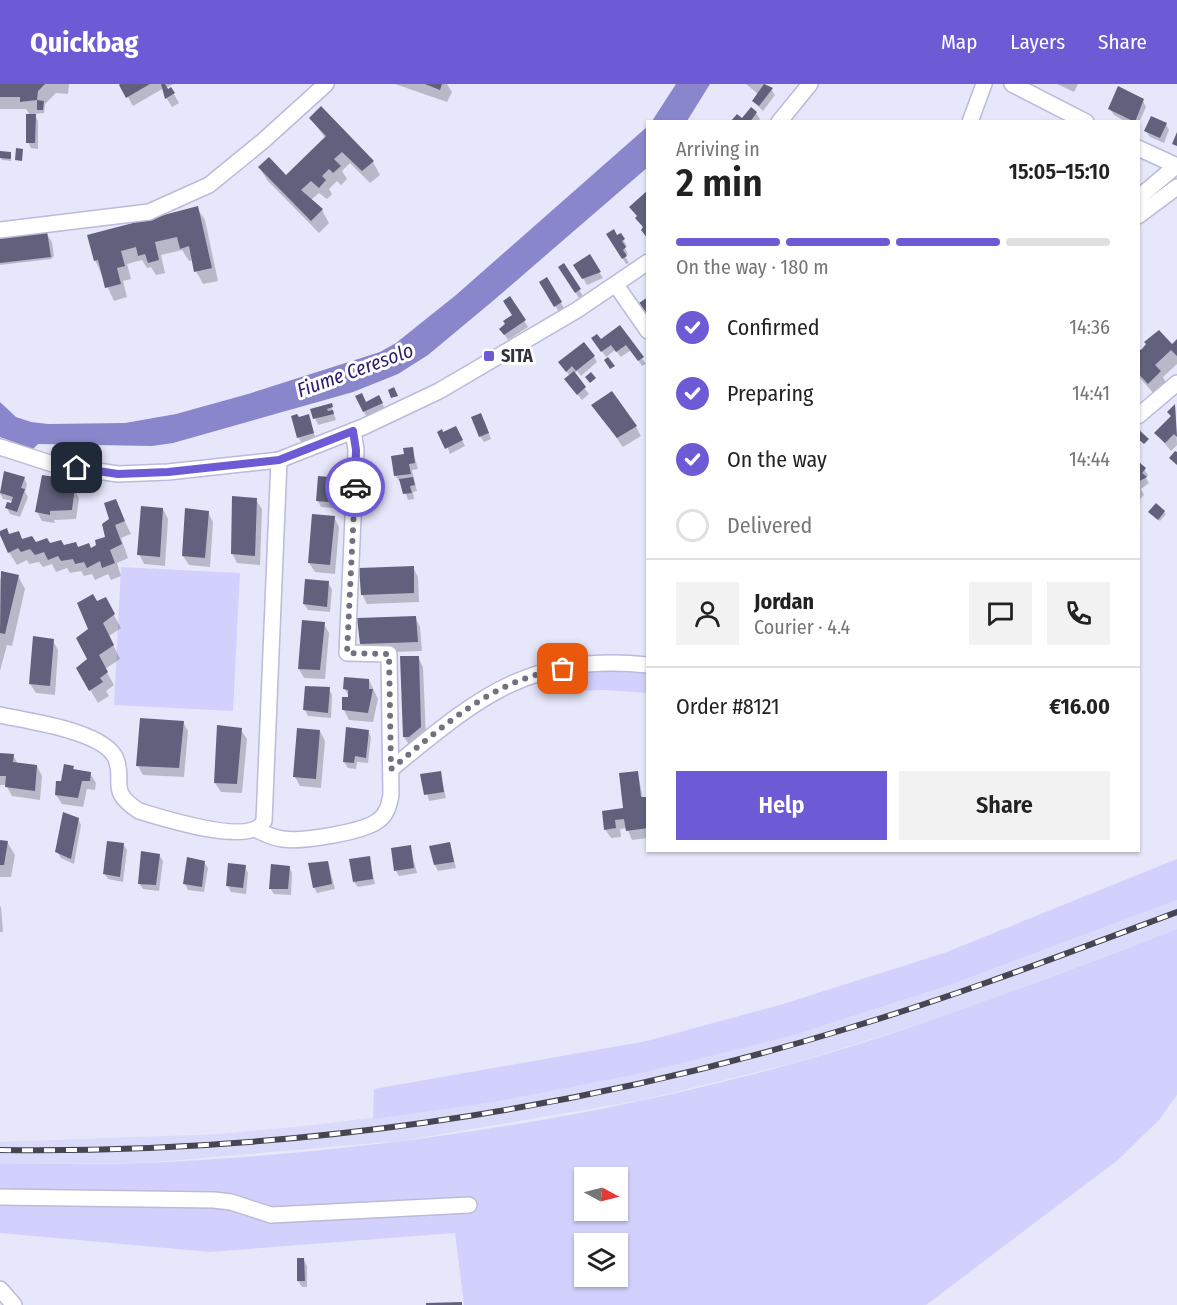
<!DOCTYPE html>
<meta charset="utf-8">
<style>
body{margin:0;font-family:"Fira Sans Condensed",sans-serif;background:#f2f2f2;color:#222;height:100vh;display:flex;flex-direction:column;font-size:22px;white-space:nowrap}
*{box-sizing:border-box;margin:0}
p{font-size:20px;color:#767676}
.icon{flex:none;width:33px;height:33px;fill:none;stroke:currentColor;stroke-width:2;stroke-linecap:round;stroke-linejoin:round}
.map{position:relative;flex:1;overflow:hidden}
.sheet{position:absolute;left:646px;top:36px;width:494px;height:732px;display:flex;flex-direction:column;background:#fff;border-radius:0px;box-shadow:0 2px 4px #0004}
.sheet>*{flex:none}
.needle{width:39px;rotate:97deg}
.controls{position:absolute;left:574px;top:1083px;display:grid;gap:12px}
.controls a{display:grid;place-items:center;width:54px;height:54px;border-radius:0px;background:#fff;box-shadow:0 2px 4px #0004;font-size:30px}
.pin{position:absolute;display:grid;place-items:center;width:51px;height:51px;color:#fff;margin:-26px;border-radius:12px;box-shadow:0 3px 9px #0006}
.courier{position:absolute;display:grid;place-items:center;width:60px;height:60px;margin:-30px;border:4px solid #6d5bd5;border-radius:50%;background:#fff;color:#222;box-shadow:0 2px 8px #0007}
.summary em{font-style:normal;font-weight:600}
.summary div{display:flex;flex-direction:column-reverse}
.summary{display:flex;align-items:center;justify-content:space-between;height:102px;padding:0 30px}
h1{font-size:39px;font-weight:600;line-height:45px}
.bar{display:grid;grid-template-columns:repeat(4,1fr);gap:9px 6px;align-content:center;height:72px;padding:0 30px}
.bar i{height:8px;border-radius:4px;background:#e0e0e0}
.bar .current{background:#6d5bd5}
.bar p{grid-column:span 4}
.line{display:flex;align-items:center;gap:15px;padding:0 30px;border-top:2px solid #e0e0e0}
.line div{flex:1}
.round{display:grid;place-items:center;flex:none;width:63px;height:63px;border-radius:0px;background:#f2f2f2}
ol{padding:0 30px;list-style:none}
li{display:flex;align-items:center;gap:18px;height:66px}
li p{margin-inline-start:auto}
li .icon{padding:6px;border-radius:50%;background:#6d5bd5;color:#fff;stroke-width:4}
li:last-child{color:#767676}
li i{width:33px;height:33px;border:3px solid #e0e0e0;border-radius:50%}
.primary-button{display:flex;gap:12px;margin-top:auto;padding:12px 30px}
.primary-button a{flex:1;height:69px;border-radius:0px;background:#6d5bd5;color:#fff;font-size:24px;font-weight:600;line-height:69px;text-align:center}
.primary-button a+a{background:#f2f2f2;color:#222}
header{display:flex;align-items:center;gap:36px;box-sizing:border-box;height:84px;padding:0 30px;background:#6d5bd5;color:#fff}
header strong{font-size:28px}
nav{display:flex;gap:33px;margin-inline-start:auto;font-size:21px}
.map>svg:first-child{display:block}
.built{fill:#dadafa}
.green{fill:#d2d1fd;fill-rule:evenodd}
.water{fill:#8a86cc}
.shadow{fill:#0003}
.building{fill:#61617d}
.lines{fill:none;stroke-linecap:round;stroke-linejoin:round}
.minor-casing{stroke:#bbbada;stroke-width:18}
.minor{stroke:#fff;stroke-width:15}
.rail-casing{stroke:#464552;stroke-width:6}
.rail{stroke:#fff;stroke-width:4;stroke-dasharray:11;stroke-linecap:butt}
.done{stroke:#717180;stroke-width:6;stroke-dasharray:0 10.8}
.route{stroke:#6d5bd5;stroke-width:8}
.poi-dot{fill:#6d5bd5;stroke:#fff;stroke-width:2}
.labels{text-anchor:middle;stroke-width:6;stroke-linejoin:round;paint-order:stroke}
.poi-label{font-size:18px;font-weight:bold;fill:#32313e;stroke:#fff;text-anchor:start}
.water-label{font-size:20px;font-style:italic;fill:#2e1c6d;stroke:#fff}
</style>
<header>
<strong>Quickbag</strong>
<nav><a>Map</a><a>Layers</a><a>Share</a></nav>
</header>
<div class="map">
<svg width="1177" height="1221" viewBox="0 0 1177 1221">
<rect width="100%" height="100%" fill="#e7e7fb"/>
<!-- built -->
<polygon class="built" points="1177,816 1177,845 958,928 798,978 643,1016 401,1057 144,1079 0,1080 0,1058 219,1050 314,1041 495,1018 638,990 791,952 950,901"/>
<!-- green -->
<g class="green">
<polygon points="121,483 240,489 233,627 114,621"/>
<polygon points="601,583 648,586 648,609 604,606 561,607 561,588"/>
<polygon points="1177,775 1177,816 950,901 791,952 638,990 495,1018 373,1035 374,1005 647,957 783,920 944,869"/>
<path d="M1177,845v166l-18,25 -41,40 -192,145h-462l-9,-72 -245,19 -210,-19v-69c48,-1 97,1 146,-1 219,-10 441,-42 653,-101 129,-37 253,-85 378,-133zM585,1094h33v32h-33zM585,1160h33v32h-33z"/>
</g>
<!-- water -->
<g class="water">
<polygon points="676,0 710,0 687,37 652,37"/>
<polygon points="648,42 648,83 494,216 428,271 398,290 353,308 173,359 152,362 38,360 33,365 0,353 0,318 16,333 31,338 48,340 125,339 176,330 248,310 380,268 396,259 456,211"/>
</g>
<!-- shadow -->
<g class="shadow">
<polygon points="0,0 69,0 68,10 56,9 45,20 44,29 34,30 38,37 38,65 31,64 28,58 30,31 26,25 0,25"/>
<polygon points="123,0 173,0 166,4 167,7 171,5 179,19 172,23 164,10 164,4 133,22 121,1"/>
<polygon points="395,0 447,0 452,8 447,18"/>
<polygon points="746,0 765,0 771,5 775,11 763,27 753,17 758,10"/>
<polygon points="1057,0 1078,0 1074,8"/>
<polygon points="1143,17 1146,23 1138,41 1138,38 1126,38 1114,31 1110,25"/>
<polygon points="321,24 373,78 380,91 370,99 350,79 342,87 347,95 341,101 337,97 329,105 332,110 327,115 319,109 311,116 322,126 329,139 319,149 267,96 259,83 286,93 326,55 310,34"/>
<polygon points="756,29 760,35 758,38 733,37 742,36"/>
<polygon points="1166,40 1169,46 1164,59 1150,53 1146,47"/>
<polygon points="10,69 11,77 2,76 1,74"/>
<polygon points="197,124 205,136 218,197 203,200 196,187 193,176 189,177 182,166 161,171 165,189 156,191 151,183 147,184 142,176 127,180 131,195 123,197 127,213 114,217 95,176"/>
<polygon points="46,149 52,158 54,172 51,175 0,181 0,154"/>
<polygon points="608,150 617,153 620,151 627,162 625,164 628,170 625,172 629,179 626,180"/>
<polygon points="589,172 603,194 587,201 575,181"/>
<polygon points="564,182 583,212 579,214 560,184"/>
<polygon points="546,195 564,224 559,228 541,198"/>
<polygon points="510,214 528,243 508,256 501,245 513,232"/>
<polygon points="620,243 646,280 642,282 631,266 621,273 615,266 606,273 597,260"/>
<polygon points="1177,258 1177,280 1163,293 1167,301 1156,312 1138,292 1138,265 1141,268 1172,262"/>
<polygon points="594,273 597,278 581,292 577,287 573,290 589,310 582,316 570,301 570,292 564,285"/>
<polygon points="357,313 366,320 379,313 385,325 367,334"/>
<polygon points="331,321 336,336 318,341 312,326"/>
<polygon points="593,321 636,343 641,352 623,363"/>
<polygon points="1175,322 1177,361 1171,367 1156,349 1171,333 1169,328"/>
<polygon points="308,332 316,355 302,359 298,353 298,335"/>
<polygon points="484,336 491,355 484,358 480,352"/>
<polygon points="443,350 459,350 465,362 450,370"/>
<polygon points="412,364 418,385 412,386 417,407 413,408 414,415 408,416 401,397 399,397 395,391"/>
<polygon points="1138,376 1148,391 1146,394 1149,399 1141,405 1144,411 1138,417"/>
<polygon points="369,387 372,391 381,391 384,397 385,404 373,404 374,413 368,413 364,407"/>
<polygon points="5,389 24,394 27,400 25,408 28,413 20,433 10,430 7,424 13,417 3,415 0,409"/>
<polygon points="62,396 66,403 74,404 79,414 76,435 54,436 55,439 42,437 37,428"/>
<polygon points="341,396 345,402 344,425 321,423 318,417"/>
<polygon points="256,416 262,425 260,481 237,479 232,469"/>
<polygon points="115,417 131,450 121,454 128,474 117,479 121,492 111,496 108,490 95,496 92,490 84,492 81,487 70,489 67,484 56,488 52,480 43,483 39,478 29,480 27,476 17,481 9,468 9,451 35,460 91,466 106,454"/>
<polygon points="163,425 168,435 165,482 144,480 139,470"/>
<polygon points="208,428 213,438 210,483 189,481 183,472"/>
<polygon points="1164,428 1166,430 1160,437 1152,430"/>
<polygon points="334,433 339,443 335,490 315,488 309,479"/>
<polygon points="413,483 418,493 419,518 367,520 362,510"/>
<polygon points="2,488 18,492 25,505 12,562 7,561 0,587 0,497"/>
<polygon points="328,499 332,505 330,528 308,526 304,520"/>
<polygon points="105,515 121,544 109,552 120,575 105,585 114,601 106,607 109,612 98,619 78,585 89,575 90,545 97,519"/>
<polygon points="415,533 420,543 422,567 367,569 361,560"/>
<polygon points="324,540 329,549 325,595 304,594 299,585"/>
<polygon points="53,557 58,566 55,611 36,609 30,600"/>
<polygon points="418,573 423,583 426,653 410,662 404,653"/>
<polygon points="369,596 378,615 373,638 349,636 344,626 350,614 344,604"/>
<polygon points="329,605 332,611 331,634 308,632 305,626"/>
<polygon points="183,638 188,647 184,693 143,691 138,682"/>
<polygon points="241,646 247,655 242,709 221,708 215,699"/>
<polygon points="320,647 325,657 321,704 300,702 295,693"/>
<polygon points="368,647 371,653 368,679 357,678 356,685 348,684 344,678"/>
<polygon points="0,670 13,671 18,680 37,682 42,692 40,716 12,712 6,701 0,701"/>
<polygon points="73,683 75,687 90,689 96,699 95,706 87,705 83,723 62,720 56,711"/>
<polygon points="440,689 446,714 429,717 422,691"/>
<polygon points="638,689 643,715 648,718 648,754 632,756 627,744 620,745 621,753 611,754 605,745 624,726"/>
<polygon points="78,735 81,741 74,780 61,774 57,767"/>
<polygon points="0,757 7,758 15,771 11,793 0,793"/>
<polygon points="123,760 127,766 123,798 108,795 104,789"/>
<polygon points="450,760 456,784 438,787 435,781"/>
<polygon points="410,762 417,789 399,792 396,787"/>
<polygon points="159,771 163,777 159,807 143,805 139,799"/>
<polygon points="369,773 375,800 358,803 354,798"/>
<polygon points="204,778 208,784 204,808 188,806 185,800"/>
<polygon points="328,778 335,805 317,809 314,803"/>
<polygon points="245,783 248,789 246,810 231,808 228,802"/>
<polygon points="289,783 292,789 291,811 274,810 270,804"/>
<polygon points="0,822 1,823 3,848 0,848"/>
<polygon points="298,1176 304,1176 307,1182 307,1203 302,1203 298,1197"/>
</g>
<!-- building -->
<g class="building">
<polygon points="0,0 45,0 38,7 37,16 20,18 20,13 0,13"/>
<polygon points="150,0 126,14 119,1 120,0"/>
<polygon points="161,0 165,0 168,5 171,3 175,9 165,15"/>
<polygon points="425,0 442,0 440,6"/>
<polygon points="764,0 773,4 759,22 752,17"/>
<polygon points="1118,2 1144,15 1135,38 1108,25"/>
<polygon points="37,16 44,17 43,26 37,26"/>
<polygon points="321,22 374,77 362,87 342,68 334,75 341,82 333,89 329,85 322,92 326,96 319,104 311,97 301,106 323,125 311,137 258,83 269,73 286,91 326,52 309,34"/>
<polygon points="751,23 757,28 750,38 731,37 737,30 742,34"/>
<polygon points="26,30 36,30 35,59 26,59"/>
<polygon points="1151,32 1167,39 1160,54 1144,47"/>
<polygon points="1177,48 1177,62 1172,60"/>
<polygon points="16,64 23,65 22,77 15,76"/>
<polygon points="0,67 11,68 11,75 0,74"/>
<polygon points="648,106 648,155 641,146 643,143 635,134 637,132 629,123"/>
<polygon points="198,122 212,184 194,188 189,162 180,165 177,153 155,158 159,176 148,179 145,170 138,172 136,163 121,167 125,182 117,184 121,200 105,204 98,176 94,177 87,151"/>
<polygon points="614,145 617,151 621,149 625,155 622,157 626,163 623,166 627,172 622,175 606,150"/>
<polygon points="47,147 51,173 0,179 0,152"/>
<polygon points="590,170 601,188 582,195 573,181"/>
<polygon points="564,179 581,205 575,209 558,183"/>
<polygon points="547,193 562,218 554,223 539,198"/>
<polygon points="510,212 526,236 504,251 499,245 505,240 503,237 512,231 503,217"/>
<polygon points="648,213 648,231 639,219"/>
<polygon points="620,241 644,273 638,277 626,261 616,268 611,261 601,268 591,254 597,250 601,255"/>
<polygon points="1159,246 1172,260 1177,255 1177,272 1171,266 1155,281 1161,287 1148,300 1138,289 1138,263 1141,266 1146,260 1144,258"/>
<polygon points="584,258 595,272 576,287 572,282 566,288 558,278"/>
<polygon points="608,273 615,282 610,285 604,276"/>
<polygon points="574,287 586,303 577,311 564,295"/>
<polygon points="591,288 596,294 590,299 585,293"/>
<polygon points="394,303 398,312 391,314 388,306"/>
<polygon points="612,307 637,342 617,354 591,321"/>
<polygon points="362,309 366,318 379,311 383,319 363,328 355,312"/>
<polygon points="332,319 333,323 327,325 328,327 333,326 334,330 313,335 310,325"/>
<polygon points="1175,320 1177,353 1174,350 1165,359 1154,349 1171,332 1167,328"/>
<polygon points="481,329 489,349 479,353 471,333"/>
<polygon points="297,330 299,333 309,330 314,349 297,354 291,332"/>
<polygon points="456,342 463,356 445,365 437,348 442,345 443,348"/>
<polygon points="1138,345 1149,355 1144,360 1138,355"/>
<polygon points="413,363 415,379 409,380 411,390 394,392 391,372 404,370 403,364"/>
<polygon points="1175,367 1177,368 1177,381 1169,374"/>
<polygon points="1140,379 1146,384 1142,389 1147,393 1138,398"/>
<polygon points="370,385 370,390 382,389 382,398 371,399 371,407 363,407 362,386"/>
<polygon points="4,387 25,393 21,404 25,405 17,428 5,424 7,418 11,419 13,413 0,409"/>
<polygon points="42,391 63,394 63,400 75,403 72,426 50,427 50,431 35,428"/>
<polygon points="318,392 342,394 341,419 316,417"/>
<polygon points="413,393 415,401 410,402 412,409 403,410 399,395"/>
<polygon points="232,412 257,414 255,472 231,470"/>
<polygon points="116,415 125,437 115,441 122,460 110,466 115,479 102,484 100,477 87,484 84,478 75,480 73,475 61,477 58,472 48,476 44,468 35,471 30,465 21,468 18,464 8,469 0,451 0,447 7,444 9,450 19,447 22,455 32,452 36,458 47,454 50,459 61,456 64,461 76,458 78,463 89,459 91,464 96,461 95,456 105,453 102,440 109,435 104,419"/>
<polygon points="1156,419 1165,427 1158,436 1148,428"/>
<polygon points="141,422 163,424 160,473 137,471"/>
<polygon points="185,424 209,427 205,474 182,472"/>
<polygon points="312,430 335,432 330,481 308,479"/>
<polygon points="414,482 414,509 361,511 359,484"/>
<polygon points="1,487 19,491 5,550 0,549"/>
<polygon points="305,495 329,497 327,523 303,520"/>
<polygon points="93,510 97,517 106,513 115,530 103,539 114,561 99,571 108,588 100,594 103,598 89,607 76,584 87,575 76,554 88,545 77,519"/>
<polygon points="416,532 418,558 360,560 357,534"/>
<polygon points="302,536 325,538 320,586 298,585"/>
<polygon points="33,552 54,555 50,602 29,600"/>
<polygon points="400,572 419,572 421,643 409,653 403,653"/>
<polygon points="344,593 369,595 369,605 373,605 368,629 342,626 342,613 348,613 348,606 343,605"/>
<polygon points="305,602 330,603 328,629 303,626"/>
<polygon points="140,634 184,637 179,684 136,682"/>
<polygon points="217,641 242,644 237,700 214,699"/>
<polygon points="346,643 369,646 366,674 355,672 354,679 343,678"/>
<polygon points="297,644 320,646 316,695 293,693"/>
<polygon points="0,669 14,670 13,678 37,681 35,707 5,703 6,692 0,692"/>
<polygon points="64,680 74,682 73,685 91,688 90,697 82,697 78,714 55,711 56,697 61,697"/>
<polygon points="441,687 444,708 424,711 420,690"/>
<polygon points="638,687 641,713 646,713 648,744 626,747 624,735 615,736 616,744 604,746 602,727 623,724 619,689"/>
<polygon points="63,728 79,734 71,775 55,768"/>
<polygon points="0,756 8,757 4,781 0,781"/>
<polygon points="107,757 124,759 120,793 103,790"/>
<polygon points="450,758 454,778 434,781 429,762"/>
<polygon points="411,761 414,784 394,787 391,764"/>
<polygon points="141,767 160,770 156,801 138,800"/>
<polygon points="370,772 373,795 353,798 349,775"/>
<polygon points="187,773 205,777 202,803 183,800"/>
<polygon points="328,777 332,800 313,804 308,779"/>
<polygon points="228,779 246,781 243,804 226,802"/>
<polygon points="271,780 290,782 288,805 269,805"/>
<polygon points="297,1174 304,1174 305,1197 297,1197"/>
<polygon points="462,1218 462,1221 426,1221 426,1219"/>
</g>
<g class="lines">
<!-- minor casing -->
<g class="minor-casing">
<g id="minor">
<polyline points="1012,0 1086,38"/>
<polyline points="779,38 810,0"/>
<polyline points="970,38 984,0"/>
<polyline points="1138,64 1177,82"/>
<polyline points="1138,114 1176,82"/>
<polyline points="1138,132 1177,103"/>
<polyline points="0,146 149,128 209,101 263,57 326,0"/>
<polyline points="616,201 648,247"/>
<polyline points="1138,332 1177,299"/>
<polyline points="0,363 56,381 118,390 168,388 279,376 363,343 439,307 577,226 648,178"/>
<path d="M0,631c27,6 105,16 116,44 9,24 -9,31 23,52 24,7 112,36 125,10l15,-361"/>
<path d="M391,685c87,-71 137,-116 257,-104"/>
<path d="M257,746c8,4 17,8 26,9 19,3 82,-7 96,-19 8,-6 10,-15 12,-25l-2,-141 -42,-1 9,-203 -3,-19"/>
<polyline points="0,1113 214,1116 231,1118 271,1131 469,1121"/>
<polyline points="0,1205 14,1221"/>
</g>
</g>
<!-- minor -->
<use href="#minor" class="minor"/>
<!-- rail casing -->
<g class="rail-casing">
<path id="rail" d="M0,1066c281,4 570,-37 839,-119 115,-34 226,-77 338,-119"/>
</g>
<!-- rail -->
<use href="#rail" class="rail"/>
</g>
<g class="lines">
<!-- done -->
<path class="done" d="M355,403l-8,166 42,1 2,115c53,-43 102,-90 172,-100"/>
<!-- route -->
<polyline class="route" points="77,384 118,390 168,388 279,376 353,347 356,366 355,403"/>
</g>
<!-- markers -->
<rect class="poi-dot" x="483" y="266" width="12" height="12" rx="3"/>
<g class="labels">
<!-- poi labels -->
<g class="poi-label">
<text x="501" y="278">SITA</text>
</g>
<!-- water labels -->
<g class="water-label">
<text transform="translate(355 286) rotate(-20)" y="7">Fiume Ceresolo</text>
</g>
</g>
</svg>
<div class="controls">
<a><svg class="needle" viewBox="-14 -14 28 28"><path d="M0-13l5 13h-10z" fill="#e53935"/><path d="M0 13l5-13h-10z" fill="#767676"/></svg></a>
<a><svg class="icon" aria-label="layers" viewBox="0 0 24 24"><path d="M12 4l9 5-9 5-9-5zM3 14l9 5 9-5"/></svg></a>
</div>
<div class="pin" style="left:563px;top:585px;background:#ea580c"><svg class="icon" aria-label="bag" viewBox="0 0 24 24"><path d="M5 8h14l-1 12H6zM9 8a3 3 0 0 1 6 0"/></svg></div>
<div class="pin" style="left:77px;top:384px;background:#1f2937"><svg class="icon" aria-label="home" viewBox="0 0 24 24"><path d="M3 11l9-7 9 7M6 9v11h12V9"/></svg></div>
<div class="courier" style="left:355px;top:403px"><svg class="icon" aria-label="car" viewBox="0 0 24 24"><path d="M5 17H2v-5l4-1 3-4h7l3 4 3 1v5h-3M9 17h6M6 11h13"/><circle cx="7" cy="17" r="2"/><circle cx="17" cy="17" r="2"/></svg></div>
<section class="sheet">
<div class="summary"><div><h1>2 min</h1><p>Arriving in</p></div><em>15:05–15:10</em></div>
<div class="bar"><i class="current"></i><i class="current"></i><i class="current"></i><i></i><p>On the way · 180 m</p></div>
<ol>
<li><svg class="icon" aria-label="check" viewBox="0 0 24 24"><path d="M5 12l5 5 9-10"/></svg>Confirmed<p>14:36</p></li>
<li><svg class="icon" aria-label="check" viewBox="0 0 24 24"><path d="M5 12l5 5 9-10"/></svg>Preparing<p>14:41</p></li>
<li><svg class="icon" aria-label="check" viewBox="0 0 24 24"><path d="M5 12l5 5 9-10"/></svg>On the way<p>14:44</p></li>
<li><i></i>Delivered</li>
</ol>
<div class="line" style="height:108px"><a class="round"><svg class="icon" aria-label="person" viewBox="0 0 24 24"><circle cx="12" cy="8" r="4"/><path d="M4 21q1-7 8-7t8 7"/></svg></a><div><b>Jordan</b><p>Courier · 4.4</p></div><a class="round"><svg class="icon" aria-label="chat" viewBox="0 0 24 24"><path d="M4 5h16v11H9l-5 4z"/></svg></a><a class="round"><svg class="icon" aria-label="phone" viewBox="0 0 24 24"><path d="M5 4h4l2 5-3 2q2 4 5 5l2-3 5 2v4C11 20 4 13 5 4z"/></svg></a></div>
<div class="line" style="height:78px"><div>Order #8121</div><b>€16.00</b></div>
<div class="primary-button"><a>Help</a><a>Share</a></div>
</section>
</div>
